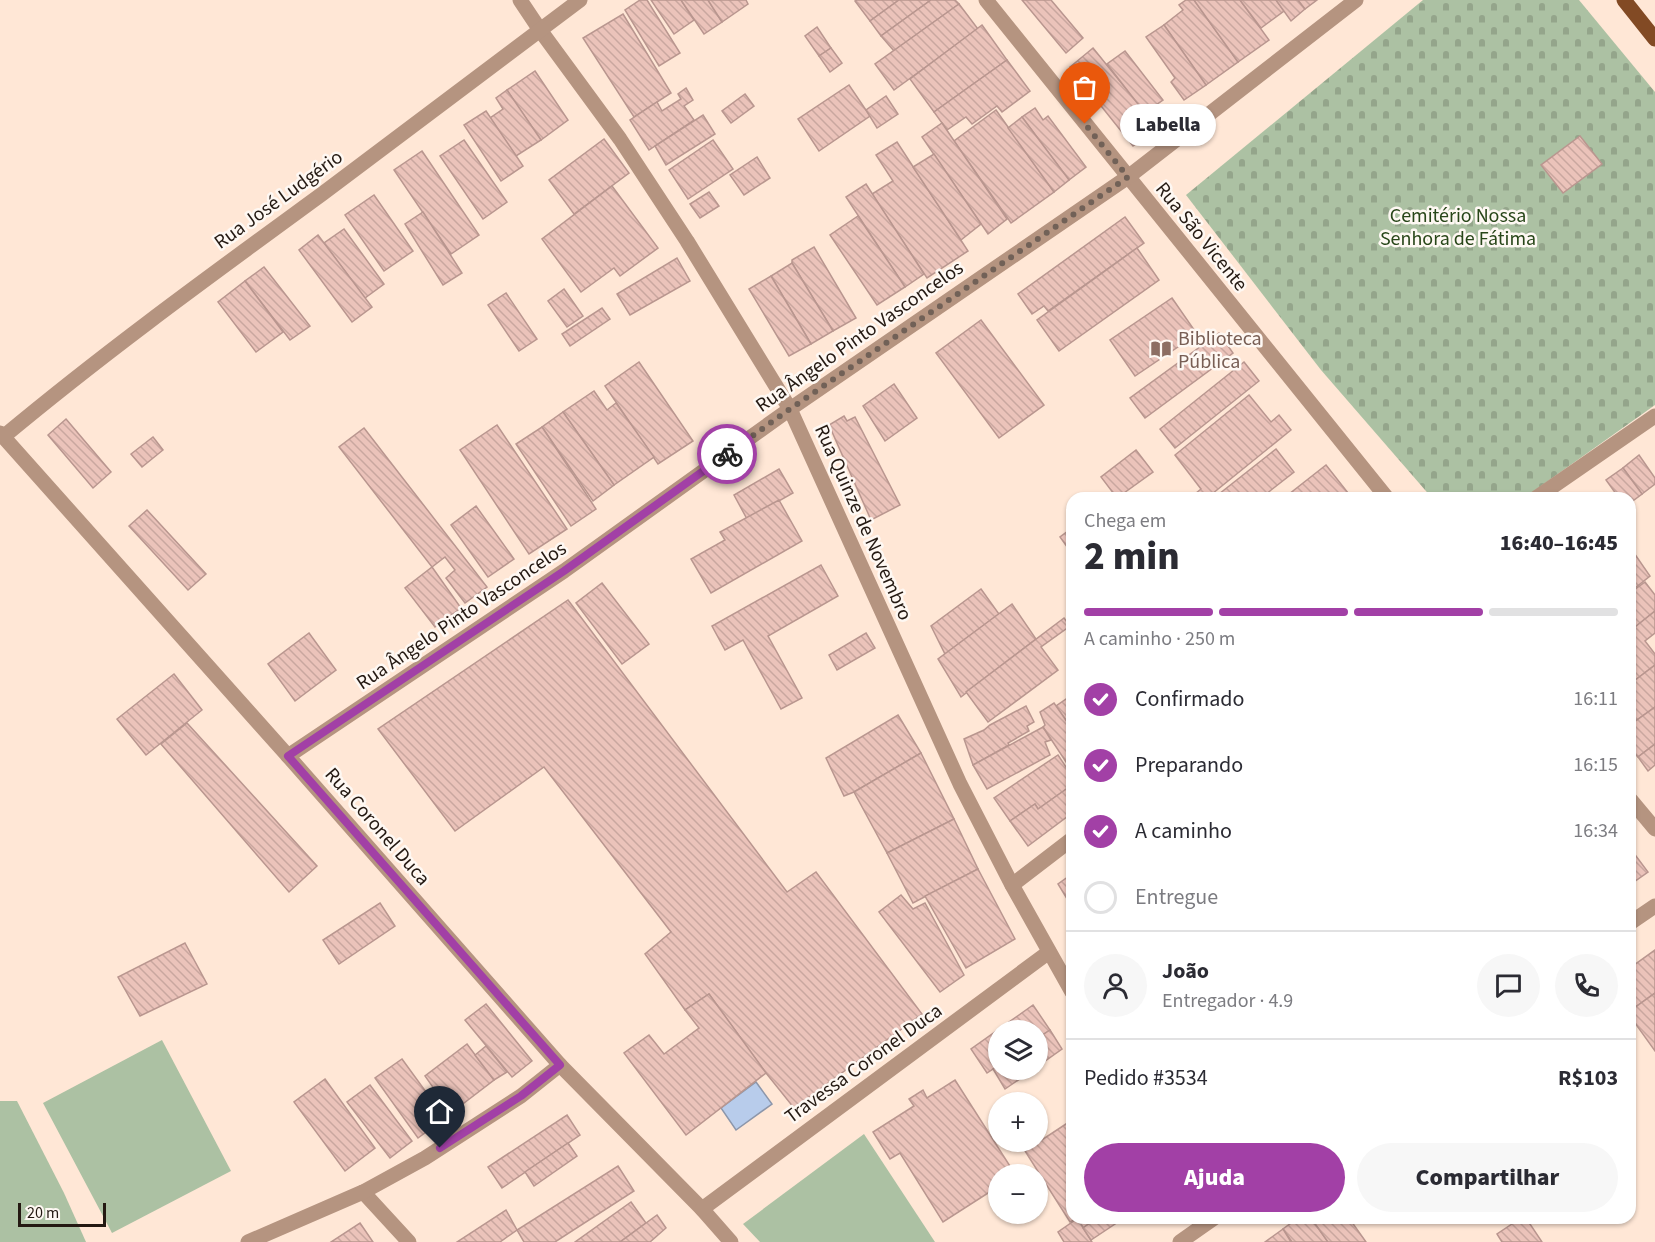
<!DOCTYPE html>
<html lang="pt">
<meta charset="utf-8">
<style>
body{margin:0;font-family:"Source Sans 3",sans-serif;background:#f7f7f7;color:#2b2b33;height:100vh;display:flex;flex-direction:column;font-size:22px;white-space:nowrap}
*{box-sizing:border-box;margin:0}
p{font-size:20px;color:#7c7c81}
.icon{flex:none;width:33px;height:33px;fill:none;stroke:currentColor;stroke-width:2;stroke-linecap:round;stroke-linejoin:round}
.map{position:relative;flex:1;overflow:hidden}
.details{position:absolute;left:1066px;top:492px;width:570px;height:732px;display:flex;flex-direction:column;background:#fff;border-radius:18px;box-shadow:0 2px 4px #0004}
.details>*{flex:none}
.controls{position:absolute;left:988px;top:1020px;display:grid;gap:12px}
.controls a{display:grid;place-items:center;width:60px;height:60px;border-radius:50%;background:#fff;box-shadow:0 2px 4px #0004;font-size:30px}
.scale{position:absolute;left:18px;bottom:15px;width:88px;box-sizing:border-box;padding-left:6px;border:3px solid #241912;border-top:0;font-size:16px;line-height:21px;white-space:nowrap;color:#241912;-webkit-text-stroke:4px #fef8f3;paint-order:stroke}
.pin{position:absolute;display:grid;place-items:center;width:51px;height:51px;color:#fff;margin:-62px -26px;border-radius:50% 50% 50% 0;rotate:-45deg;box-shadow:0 0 6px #0007}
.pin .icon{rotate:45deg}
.courier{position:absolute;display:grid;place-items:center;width:60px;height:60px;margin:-30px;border:4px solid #a240a6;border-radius:50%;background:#fff;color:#222;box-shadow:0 2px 8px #0007}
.bubble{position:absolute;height:42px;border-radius:21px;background:#fff;box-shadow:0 2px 4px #0004;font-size:20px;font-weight:800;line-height:42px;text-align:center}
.summary em{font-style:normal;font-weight:800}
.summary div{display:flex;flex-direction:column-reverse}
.summary{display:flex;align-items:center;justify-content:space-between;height:102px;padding:0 18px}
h1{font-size:39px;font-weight:800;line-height:45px}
.bar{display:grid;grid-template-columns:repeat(4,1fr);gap:9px 6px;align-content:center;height:72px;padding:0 18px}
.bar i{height:8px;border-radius:4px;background:#e1e1e2}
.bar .current{background:#a240a6}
.bar p{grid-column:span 4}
.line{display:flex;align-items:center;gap:15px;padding:0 18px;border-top:2px solid #e1e1e2}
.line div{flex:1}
.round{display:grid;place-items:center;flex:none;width:63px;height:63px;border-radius:32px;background:#f7f7f7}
ol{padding:0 18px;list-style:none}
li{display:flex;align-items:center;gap:18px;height:66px}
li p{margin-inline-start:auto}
li .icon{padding:6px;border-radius:50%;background:#a240a6;color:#fff;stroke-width:4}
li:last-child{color:#7c7c81}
li i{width:33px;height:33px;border:3px solid #e1e1e2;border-radius:50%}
.cta{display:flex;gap:12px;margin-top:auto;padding:12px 18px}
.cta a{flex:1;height:69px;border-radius:36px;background:#a240a6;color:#fff;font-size:24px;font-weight:800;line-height:69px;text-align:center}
.cta a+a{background:#f7f7f7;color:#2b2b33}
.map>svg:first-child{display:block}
.cemetery{fill:url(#cemetery-stones)}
.green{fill:#acc1a3}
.water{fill:#b8cceb;stroke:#8c96aa;stroke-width:1.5}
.building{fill:url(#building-back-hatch);stroke:#b9968f;stroke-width:1.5}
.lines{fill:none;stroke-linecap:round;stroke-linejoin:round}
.minor{stroke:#b59480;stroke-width:15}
.major{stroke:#824a24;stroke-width:15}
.done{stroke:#716157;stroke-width:6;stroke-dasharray:0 10.8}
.route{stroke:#a240a6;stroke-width:8}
.labels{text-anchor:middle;stroke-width:5;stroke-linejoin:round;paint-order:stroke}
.street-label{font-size:20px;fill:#241912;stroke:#fef8f3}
.park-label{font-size:20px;fill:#284619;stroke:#fef8f3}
.education-label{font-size:20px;fill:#785e54;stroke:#fef8f3;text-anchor:start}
</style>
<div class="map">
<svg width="1655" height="1242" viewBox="0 0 1655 1242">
<defs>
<pattern id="cemetery-stones" width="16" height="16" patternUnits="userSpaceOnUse" patternTransform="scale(1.5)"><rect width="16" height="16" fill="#acc1a3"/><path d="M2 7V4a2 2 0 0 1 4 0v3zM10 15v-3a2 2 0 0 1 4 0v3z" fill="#94a58b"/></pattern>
<pattern id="building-back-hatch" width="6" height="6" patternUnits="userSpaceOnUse" patternTransform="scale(1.5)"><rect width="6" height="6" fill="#ebc3ba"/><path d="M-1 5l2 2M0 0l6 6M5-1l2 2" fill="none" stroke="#c9a79f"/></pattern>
</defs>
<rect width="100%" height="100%" fill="#ffe7d6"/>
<!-- cemetery -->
<polygon class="cemetery" points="1423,0 1579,0 1655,92 1655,405 1524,498 1432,498 1321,370 1186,195"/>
<!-- green -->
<g class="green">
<polygon points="162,1040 231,1171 112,1233 43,1103"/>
<polygon points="0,1101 17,1101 64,1193 86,1242 0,1242"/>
<polygon points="864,1134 935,1242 760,1242 743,1224"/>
</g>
<!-- water -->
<polygon class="water" points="756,1082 772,1104 736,1130 721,1108"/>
<!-- building -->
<g class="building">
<polygon points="640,0 647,0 680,53 659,66 625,10"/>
<polygon points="651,0 681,0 694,20 674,34"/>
<polygon points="681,0 708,0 722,22 704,34"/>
<polygon points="708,0 746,0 748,4 722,22"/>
<polygon points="857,0 899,0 870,21 855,1"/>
<polygon points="899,0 931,0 881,36 870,21"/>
<polygon points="931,0 955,0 959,4 894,51 881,36"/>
<polygon points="1022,0 1051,0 1083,38 1066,53"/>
<polygon points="1186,0 1194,0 1238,62 1206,85 1164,25 1183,10 1179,5"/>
<polygon points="1194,0 1240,0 1269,40 1238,62"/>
<polygon points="1240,0 1276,0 1284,11 1261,28"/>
<polygon points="1276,0 1298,0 1305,9 1291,21"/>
<polygon points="1298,0 1317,0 1305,9"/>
<polygon points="959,4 978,29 894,90 875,64"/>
<polygon points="623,14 671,93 634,117 583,38"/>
<polygon points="982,25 1007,60 934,112 910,79"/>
<polygon points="1164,25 1206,85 1184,100 1171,82 1175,78 1146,37"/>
<polygon points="817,27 831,48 819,56 805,36"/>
<polygon points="831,48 842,63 830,72 819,56"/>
<polygon points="1093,48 1157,127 1133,146 1070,67"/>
<polygon points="1125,51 1163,100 1156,105 1159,109 1148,117 1107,64"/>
<polygon points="1007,60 1030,91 1002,112 997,106 972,124 966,117 947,130 934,112"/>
<polygon points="535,71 568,120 541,140 507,90"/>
<polygon points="849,85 870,116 819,151 798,119"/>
<polygon points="686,88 693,100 684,106 694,120 649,150 630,120 657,102 662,111 681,99 678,94"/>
<polygon points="507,90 541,140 516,156 490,118 503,109 496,98"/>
<polygon points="745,94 754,106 731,123 722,111"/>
<polygon points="886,96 898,114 877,128 866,110"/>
<polygon points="1035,108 1043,120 1048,116 1086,167 1069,180 1022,117"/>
<polygon points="996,110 1054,192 1011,223 954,141"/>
<polygon points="486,111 523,166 501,181 464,125"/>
<polygon points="703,115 715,134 666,165 655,146"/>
<polygon points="1022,117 1069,180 1054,192 1008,128"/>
<polygon points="942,123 1007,219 988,234 922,137"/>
<polygon points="1580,136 1602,164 1563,193 1541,165"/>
<polygon points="604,139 629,173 574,214 549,180"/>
<polygon points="464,140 507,202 483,219 440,156"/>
<polygon points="713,140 733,169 688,199 669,170"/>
<polygon points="897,142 968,251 927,278 872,194 893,181 876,155"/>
<polygon points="422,151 479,235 451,254 394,170"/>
<polygon points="934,154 981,224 961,240 913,167"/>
<polygon points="757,157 770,178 744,195 730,175"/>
<polygon points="866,184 924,274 905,287 846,197"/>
<polygon points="612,186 658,248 620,276 614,268 581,292 542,239"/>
<polygon points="709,192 719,206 700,218 690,204"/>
<polygon points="374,195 413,251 384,271 345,215"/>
<polygon points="423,212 462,273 443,285 405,224"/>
<polygon points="858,216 905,287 877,305 830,235"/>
<polygon points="1125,217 1144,243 1048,311 1044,306 1032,314 1018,294"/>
<polygon points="344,229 384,284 365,298 324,243"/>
<polygon points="318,235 372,307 352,322 299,250"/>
<polygon points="814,247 856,318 833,331 792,263 792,260"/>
<polygon points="1137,248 1159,280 1059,351 1037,320"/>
<polygon points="677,258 690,281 630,315 617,294"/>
<polygon points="792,263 833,331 811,344 771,276"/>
<polygon points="264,267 310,326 290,340 245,281"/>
<polygon points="771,276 811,344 789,356 749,289"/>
<polygon points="245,281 283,332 256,352 218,302"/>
<polygon points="564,289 583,316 567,327 548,301"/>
<polygon points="506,293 537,339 519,351 488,305"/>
<polygon points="1172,298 1197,334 1135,376 1110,340"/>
<polygon points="602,308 610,319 570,346 562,334"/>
<polygon points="981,320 1044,405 999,438 936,353"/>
<polygon points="1219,333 1233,353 1145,418 1130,398"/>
<polygon points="639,362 693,441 658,464 605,386"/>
<polygon points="1244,362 1259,381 1175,448 1160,429"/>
<polygon points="894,384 917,418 885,441 863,406"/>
<polygon points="594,391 607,410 616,403 654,457 614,485 563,412"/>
<polygon points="1249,395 1271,422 1279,415 1291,430 1207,498 1190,498 1201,489 1175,455"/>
<polygon points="563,412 614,485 593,501 542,427"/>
<polygon points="844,416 847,421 855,417 900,505 871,520 829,425"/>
<polygon points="66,419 111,472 93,488 48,435"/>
<polygon points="497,425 567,529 529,554 460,450"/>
<polygon points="542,427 596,509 571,526 516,444"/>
<polygon points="364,428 487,587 465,603 446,578 455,570 445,557 432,567 339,447"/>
<polygon points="153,437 163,450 142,467 131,454"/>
<polygon points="1276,449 1294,472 1261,498 1214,498"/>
<polygon points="1136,450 1153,472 1117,498 1101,477"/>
<polygon points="1639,455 1655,478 1655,484 1642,494 1623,468"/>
<polygon points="1326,465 1352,498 1284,498"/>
<polygon points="1623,468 1642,494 1630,503 1630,498 1619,498 1606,480"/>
<polygon points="779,469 793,493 747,519 734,495"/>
<polygon points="779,500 802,541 711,593 691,559 725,540 720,532"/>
<polygon points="476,506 514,559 488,577 451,525"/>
<polygon points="147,510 206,574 188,590 129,526"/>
<polygon points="1072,528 1072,554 1060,537"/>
<polygon points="1630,550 1632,550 1650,576 1630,592"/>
<polygon points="821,565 838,596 768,636 802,698 781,709 743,640 725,650 712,626"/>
<polygon points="432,567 461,608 435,627 405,588"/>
<polygon points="1645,582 1655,595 1655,611 1630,631 1630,593"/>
<polygon points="602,583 649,644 622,664 576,603"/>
<polygon points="981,589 999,614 945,654 931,626"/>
<polygon points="568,600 787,892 816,872 922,1014 794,1108 766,1073 709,994 685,1010 645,954 671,932 544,767 455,831 378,729"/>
<polygon points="1012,604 1036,639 961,697 938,659"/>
<polygon points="1655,611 1655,633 1645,641 1655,654 1655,665 1630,684 1630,631"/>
<polygon points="1064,618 1070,626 1041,647 1058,670 988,722 966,692"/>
<polygon points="309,633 336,670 295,701 268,664"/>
<polygon points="866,633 875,648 837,670 829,655"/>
<polygon points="1655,665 1655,707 1630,725 1630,684"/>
<polygon points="174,674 202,710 146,755 117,719"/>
<polygon points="1072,695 1072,729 1056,706"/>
<polygon points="1054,703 1072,729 1072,771 1043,727 1045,725 1040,712"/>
<polygon points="1026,706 1034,722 1027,726 1029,731 1008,743 1009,745 973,765 964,739 984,730 990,725"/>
<polygon points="1655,707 1655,744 1638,757 1630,749 1630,725"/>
<polygon points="898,715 921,753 854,792 844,796 826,758"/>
<polygon points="187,723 317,866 289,892 161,744"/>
<polygon points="1043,727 1051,740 1045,742 1050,755 987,789 973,765"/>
<polygon points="1655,744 1655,765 1648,771 1638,757"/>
<polygon points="921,753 954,819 887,853 854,792"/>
<polygon points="1058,755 1072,776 1072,785 1038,809 1035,804 1010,821 994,798"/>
<polygon points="1072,785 1072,813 1028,846 1010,821 1035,804 1038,809"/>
<polygon points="954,819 978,869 913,903 887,853"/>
<polygon points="1630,848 1648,872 1631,884 1630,883"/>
<polygon points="978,869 1015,939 966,968 925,896"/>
<polygon points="1072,874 1072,907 1058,884"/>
<polygon points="901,895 913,909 925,903 964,975 940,992 879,912"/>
<polygon points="380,903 395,926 339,964 323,940"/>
<polygon points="185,943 207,984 140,1016 118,977"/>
<polygon points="1655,950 1655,993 1630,1011 1630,968"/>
<polygon points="1655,993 1655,1051 1630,1016 1630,1011"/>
<polygon points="709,994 766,1073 686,1135 624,1053 649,1035 664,1054 699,1028 685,1010"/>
<polygon points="486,1004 532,1061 512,1077 465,1020"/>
<polygon points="1033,1005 1050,1030 1038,1038 1038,1030 999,1030 999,1065 987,1073 971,1049"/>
<polygon points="1050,1030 1062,1049 1038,1066 1038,1038"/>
<polygon points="467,1044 494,1080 451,1113 425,1076"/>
<polygon points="486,1046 507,1072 494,1080 475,1055"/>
<polygon points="402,1059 445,1118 418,1138 375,1078"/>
<polygon points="999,1065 999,1070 1033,1070 1005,1089 993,1069"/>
<polygon points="325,1079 375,1148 345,1171 294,1102"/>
<polygon points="955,1080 1015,1174 999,1174 999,1186 943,1222 900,1153 890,1159 873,1132 914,1106 909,1099 923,1090 927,1098"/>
<polygon points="370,1085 412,1141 390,1158 347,1102"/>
<polygon points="567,1115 580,1135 502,1188 488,1167"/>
<polygon points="1072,1120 1072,1218 1097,1218 1083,1228 1078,1218 1070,1222 1025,1151"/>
<polygon points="568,1143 577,1156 534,1186 525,1172"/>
<polygon points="618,1166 634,1191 555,1242 524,1242 517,1230"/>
<polygon points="631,1202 646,1223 620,1242 575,1242"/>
<polygon points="506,1210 517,1230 500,1242 457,1242"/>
<polygon points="657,1215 666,1228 650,1242 620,1242"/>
<polygon points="1078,1218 1083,1228 1092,1242 1064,1242 1058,1232"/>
<polygon points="1097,1218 1124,1218 1091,1240 1083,1228"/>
<polygon points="1298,1218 1311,1218 1328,1242 1292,1242 1283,1229"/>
<polygon points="1311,1218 1349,1218 1366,1242 1328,1242"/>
<polygon points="1521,1218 1526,1218 1542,1242 1502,1242 1497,1234"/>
<polygon points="360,1223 373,1242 331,1242"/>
<polygon points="1283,1229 1291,1242 1265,1242"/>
</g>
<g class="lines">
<!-- minor -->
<g class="minor">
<polyline points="520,0 540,30 620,139 687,241 790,409 960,784 1012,885 1072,992"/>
<polyline points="986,0 1387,498"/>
<polyline points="0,433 288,756 560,1065 702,1209 731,1242"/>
<path d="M3,437c103,-86 211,-164 319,-243 86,-64 172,-130 258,-194"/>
<polyline points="1536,498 1655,416"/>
<polyline points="288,756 564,571 790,409 1128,177 1356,0"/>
<polyline points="1630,799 1655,829"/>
<polyline points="1012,885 1072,839"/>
<polyline points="1630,923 1655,906"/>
<polyline points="363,1192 409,1242"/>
<polyline points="702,1209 1049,952"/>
<polyline points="248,1242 363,1192 425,1158 521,1096 560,1065"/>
<polyline points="1180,1242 1214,1218"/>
</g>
<!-- major -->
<polyline class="major" points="1624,0 1655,39"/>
</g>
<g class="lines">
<!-- done -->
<polyline class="done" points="727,454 790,409 1128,177 1085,124"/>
<!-- route -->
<polyline class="route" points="440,1148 521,1096 560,1065 288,756 564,571 727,454"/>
</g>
<!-- icons -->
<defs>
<g id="library-bare" transform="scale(1.62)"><path d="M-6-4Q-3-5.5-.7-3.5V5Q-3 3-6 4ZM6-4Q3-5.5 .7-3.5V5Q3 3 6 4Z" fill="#8d6e63" stroke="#fef8f3" stroke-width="2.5" paint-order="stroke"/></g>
</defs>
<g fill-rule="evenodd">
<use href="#library-bare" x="1161" y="349"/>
</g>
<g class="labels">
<!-- street labels -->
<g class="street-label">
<text transform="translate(278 199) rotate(-36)" y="7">Rua José Ludgério</text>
<text transform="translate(1202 236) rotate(51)" y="7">Rua São Vicente</text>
<text transform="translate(859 336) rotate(-35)" y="7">Rua Ângelo Pinto Vasconcelos</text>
<text transform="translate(864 522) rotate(66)" y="7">Rua Quinze de Novembro</text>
<text transform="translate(461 615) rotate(-34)" y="7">Rua Ângelo Pinto Vasconcelos</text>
<text transform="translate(378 826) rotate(49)" y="7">Rua Coronel Duca</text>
<text transform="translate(863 1063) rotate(-36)" y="7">Travessa Coronel Duca</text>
</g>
<!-- park labels -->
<g class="park-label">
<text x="1458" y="222">Cemitério Nossa<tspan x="1458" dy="23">Senhora de Fátima</tspan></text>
</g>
<!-- education labels -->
<g class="education-label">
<text x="1178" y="345">Biblioteca<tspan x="1178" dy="23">Pública</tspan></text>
</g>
</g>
</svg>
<div class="controls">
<a><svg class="icon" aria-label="layers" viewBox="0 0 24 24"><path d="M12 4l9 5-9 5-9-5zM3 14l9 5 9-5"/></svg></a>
<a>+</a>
<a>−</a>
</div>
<div class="scale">20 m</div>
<div class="pin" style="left:1085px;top:124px;background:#ea580c"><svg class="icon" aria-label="bag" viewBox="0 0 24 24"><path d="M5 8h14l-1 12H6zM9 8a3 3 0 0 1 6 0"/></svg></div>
<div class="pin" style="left:440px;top:1148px;background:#1f2937"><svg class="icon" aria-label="home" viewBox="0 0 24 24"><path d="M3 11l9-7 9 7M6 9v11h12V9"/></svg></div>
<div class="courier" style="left:727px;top:454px"><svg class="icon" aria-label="bike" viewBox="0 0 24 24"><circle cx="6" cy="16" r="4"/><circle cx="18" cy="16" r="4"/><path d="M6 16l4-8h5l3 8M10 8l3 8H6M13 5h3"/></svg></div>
<div class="bubble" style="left:1120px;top:104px;width:96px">Labella</div>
<section class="details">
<div class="summary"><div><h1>2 min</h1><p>Chega em</p></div><em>16:40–16:45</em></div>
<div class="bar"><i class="current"></i><i class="current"></i><i class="current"></i><i></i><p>A caminho · 250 m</p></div>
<ol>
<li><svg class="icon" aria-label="check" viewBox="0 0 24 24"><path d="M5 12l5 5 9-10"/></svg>Confirmado<p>16:11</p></li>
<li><svg class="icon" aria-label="check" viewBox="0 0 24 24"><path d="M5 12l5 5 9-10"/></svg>Preparando<p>16:15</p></li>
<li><svg class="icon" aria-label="check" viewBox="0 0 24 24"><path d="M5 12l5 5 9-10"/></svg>A caminho<p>16:34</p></li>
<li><i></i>Entregue</li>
</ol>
<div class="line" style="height:108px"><a class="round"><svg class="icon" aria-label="person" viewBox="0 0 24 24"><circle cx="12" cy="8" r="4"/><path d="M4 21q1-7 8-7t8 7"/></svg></a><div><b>João</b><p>Entregador · 4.9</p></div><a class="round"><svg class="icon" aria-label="chat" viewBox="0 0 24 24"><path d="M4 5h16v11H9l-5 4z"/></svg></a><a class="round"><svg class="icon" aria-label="phone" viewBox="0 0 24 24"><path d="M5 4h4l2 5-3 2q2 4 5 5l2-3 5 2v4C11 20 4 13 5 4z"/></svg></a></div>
<div class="line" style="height:78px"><div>Pedido #3534</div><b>R$103</b></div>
<div class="cta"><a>Ajuda</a><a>Compartilhar</a></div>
</section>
</div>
